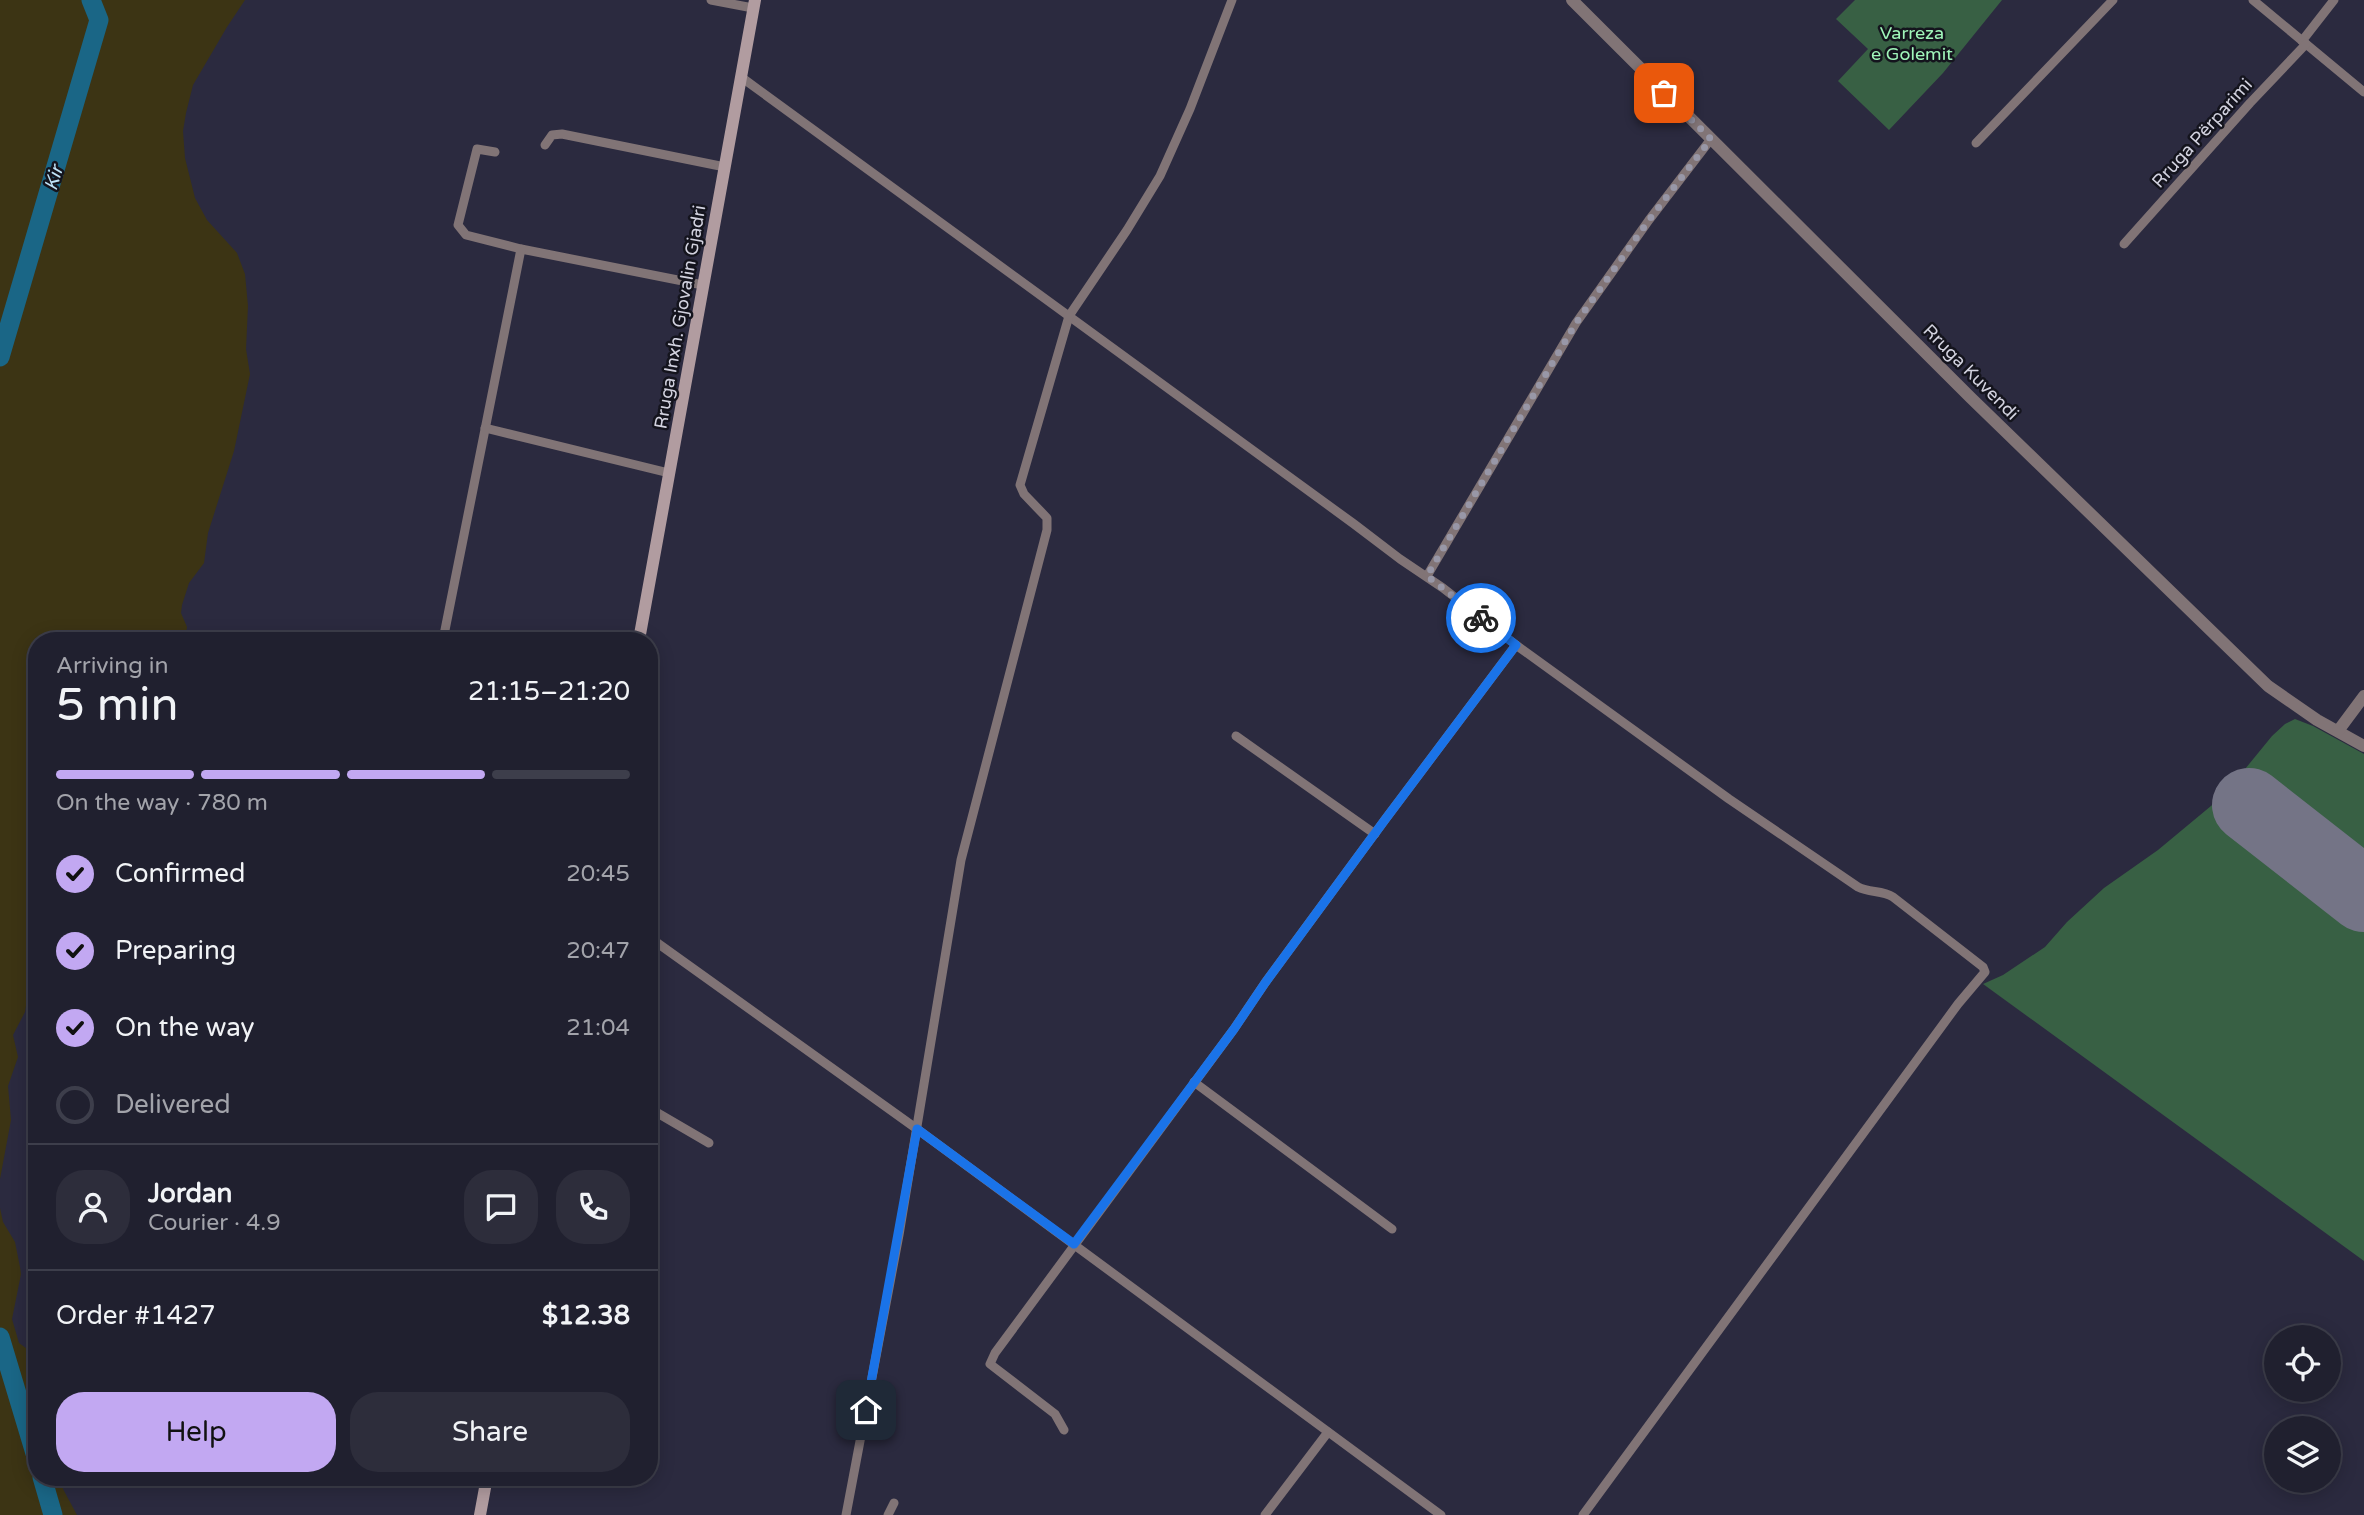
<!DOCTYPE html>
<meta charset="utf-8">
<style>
body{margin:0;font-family:"Varela Round",sans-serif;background:#2d2d3b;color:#f1f3f6;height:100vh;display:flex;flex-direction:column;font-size:26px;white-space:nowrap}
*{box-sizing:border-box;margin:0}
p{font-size:23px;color:#a2a3aa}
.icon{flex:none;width:38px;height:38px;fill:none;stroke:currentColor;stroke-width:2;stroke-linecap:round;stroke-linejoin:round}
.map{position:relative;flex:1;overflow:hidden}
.drawer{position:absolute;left:28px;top:632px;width:630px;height:854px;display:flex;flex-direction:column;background:#20202f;border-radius:28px;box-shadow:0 4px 18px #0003,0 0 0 2px #3d3e4b}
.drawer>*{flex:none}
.fabs{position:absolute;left:2264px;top:1325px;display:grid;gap:14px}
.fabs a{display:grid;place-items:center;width:77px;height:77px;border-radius:50%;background:#20202f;box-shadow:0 4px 18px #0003,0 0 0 2px #3d3e4b;font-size:35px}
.pin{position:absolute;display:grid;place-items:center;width:60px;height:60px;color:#fff;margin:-30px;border-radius:14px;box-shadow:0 4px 10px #0006}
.courier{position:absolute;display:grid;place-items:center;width:70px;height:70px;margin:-35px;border:5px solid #1a73e8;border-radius:50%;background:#fff;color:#222;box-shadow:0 2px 9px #0007}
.overview em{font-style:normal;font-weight:600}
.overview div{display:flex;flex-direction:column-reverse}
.overview{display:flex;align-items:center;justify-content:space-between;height:119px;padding:0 28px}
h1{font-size:46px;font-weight:600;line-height:52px}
.bar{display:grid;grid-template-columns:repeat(4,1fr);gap:10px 7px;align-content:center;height:84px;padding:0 28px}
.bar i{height:9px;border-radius:5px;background:#3d3e4b}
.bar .on{background:#c2a8f2}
.bar p{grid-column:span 4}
.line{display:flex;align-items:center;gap:18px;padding:0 28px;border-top:2px solid #3d3e4b}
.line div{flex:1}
.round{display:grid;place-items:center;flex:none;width:74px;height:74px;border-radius:28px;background:#2d2d3b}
ol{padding:0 28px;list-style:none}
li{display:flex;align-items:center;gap:21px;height:77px}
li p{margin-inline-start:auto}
li .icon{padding:7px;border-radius:50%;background:#c2a8f2;color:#111;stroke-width:4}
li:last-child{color:#a2a3aa}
li i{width:38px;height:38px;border:4px solid #3d3e4b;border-radius:50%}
.primary-button{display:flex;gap:14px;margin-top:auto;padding:14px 28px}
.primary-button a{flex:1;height:80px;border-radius:28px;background:#c2a8f2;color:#111;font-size:28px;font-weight:600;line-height:80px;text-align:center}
.primary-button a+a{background:#2d2d3b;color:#f1f3f6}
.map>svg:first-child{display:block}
.green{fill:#386044}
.sand{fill:#3c3414}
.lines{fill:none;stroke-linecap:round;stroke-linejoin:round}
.river{stroke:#1a6686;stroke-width:19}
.runway{stroke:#747486;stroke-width:74}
.minor{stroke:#817476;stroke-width:9}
.tertiary{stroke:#817476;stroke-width:12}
.secondary{stroke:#b19ca0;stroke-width:12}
.done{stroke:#9897a7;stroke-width:7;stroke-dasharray:0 12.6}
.route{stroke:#1a73e8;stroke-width:9}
.labels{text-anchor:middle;stroke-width:5;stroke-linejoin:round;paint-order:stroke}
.park-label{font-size:18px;fill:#a0f6ba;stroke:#14141d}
.street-label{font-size:18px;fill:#d2d2df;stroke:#14141d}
.water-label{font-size:19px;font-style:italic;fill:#bfe3f7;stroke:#14141d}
</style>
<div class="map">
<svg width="2364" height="1515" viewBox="0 0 2364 1515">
<rect width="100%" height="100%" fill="#2b2a3f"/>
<!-- green -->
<g class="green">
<polygon points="1855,0 2002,0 1943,73 1889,130 1838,81 1868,49 1836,19"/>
<polygon points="2295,719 2313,726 2364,754 2364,1261 1983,984 2003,975 2045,947 2067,922 2104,888 2158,850 2223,796 2272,736 2285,724"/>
</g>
<!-- sand -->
<g class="sand">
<polygon points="0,0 245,0 227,27 193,85 186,113 183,131 185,158 195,198 207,220 237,253 245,274 248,306 246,349 250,374 234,451 208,533 204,563 189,583 182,605 181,613 187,627 185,640 37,640 37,938 25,1012 13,1035 18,1057 8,1086 11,1120 0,1179"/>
<polygon points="0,1208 3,1222 15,1242 20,1267 21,1274 12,1319 19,1343 37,1356 37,1477 63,1477 63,1489 77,1515 0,1515"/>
</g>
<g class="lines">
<!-- river -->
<g class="river">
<polyline points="0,357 99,20 91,0"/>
<polyline points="0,1337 37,1460"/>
<polyline points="42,1477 53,1515"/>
</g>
<!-- runway -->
<polyline class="runway" points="2249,805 2364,895"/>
<!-- minor -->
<g class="minor">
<polyline points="711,0 753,8"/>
<polyline points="2253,0 2364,92"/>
<polyline points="2302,41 2334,0"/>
<polyline points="741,77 1354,524 1400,559 1443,588 1516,645 1384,821 1265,983 1234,1029 995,1353 990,1364 1055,1414 1064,1430"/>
<polyline points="1976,143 2113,0"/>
<polyline points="545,145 552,135 562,134 725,167"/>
<polyline points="2124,244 2250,103 2306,44"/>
<polyline points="521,249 703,285"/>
<polyline points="485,428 669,473"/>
<polyline points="1427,576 1576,323 1649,220 1711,139"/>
<polyline points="443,640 521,249 466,235 458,225 477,149 495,152"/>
<path d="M1516,645l213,154 129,88c12,6 24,3 35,10l90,70 2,5 -27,32 -375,511"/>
<polyline points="1236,736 1375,834"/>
<polyline points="649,937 917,1129 1441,1515"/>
<polyline points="1194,1082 1392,1229"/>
<polyline points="649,1108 709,1143"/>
<polyline points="846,1515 899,1235 961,860 1047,530 1047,518 1024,494 1020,485 1069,316 1127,230 1160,176 1190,109 1232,0"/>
<polyline points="888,1515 894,1503"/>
<polyline points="1265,1515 1328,1432"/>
</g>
<!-- tertiary -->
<g class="tertiary">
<polyline points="1572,0 1971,398 2268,686 2317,720 2364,746"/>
<polyline points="2338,731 2364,696"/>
</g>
<!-- secondary -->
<g class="secondary">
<polyline points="639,640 755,0"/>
<polyline points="480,1515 487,1477"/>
</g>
</g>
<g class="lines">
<!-- done -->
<polyline class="done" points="1481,618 1427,576 1576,323 1649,220 1711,139 1664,93"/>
<!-- route -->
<polyline class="route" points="866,1410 917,1129 1074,1244 1234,1029 1265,983 1384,821 1516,645 1481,618"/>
</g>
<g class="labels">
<!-- park labels -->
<g class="park-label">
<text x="1912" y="39">Varreza<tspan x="1912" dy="21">e Golemit</tspan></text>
</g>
<!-- street labels -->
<g class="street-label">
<text transform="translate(2202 133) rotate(-48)" y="6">Rruga Përparimi</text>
<text transform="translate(680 317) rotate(-80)" y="6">Rruga Inxh. Gjovalin Gjadri</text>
<text transform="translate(1971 372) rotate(45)" y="6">Rruga Kuvendi</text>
</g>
<!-- water labels -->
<g class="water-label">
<text transform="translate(53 178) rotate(-74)" y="7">Kir</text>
</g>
</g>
</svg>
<div class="fabs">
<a><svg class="icon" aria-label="locate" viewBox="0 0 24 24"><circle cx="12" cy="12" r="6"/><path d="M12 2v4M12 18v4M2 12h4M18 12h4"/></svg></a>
<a><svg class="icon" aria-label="layers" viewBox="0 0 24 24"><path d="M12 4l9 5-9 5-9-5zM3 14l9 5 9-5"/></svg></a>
</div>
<div class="pin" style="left:1664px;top:93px;background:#ea580c"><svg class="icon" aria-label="bag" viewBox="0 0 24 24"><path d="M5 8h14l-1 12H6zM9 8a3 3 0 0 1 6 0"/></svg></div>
<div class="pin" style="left:866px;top:1410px;background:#1f2937"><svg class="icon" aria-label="home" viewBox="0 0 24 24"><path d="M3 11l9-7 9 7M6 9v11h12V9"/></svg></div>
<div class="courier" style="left:1481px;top:618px"><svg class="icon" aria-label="bike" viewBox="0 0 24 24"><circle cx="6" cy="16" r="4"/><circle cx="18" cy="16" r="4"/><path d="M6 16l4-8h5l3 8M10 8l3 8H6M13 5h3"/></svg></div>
<section class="drawer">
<div class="overview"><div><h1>5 min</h1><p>Arriving in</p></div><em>21:15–21:20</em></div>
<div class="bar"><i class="on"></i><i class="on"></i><i class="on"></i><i></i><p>On the way · 780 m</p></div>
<ol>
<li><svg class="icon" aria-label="check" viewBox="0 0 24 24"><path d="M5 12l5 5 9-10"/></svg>Confirmed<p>20:45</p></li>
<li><svg class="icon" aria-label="check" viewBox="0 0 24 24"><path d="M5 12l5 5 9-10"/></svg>Preparing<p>20:47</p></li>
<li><svg class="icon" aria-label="check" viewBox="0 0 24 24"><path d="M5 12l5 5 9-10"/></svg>On the way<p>21:04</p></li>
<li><i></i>Delivered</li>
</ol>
<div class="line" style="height:126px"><a class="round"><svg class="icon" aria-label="person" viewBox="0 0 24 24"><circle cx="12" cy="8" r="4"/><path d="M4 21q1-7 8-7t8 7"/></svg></a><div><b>Jordan</b><p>Courier · 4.9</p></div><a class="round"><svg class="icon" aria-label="chat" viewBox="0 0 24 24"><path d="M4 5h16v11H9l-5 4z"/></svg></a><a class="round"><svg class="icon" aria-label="phone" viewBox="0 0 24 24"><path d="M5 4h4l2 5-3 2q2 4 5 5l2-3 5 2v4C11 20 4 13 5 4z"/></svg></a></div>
<div class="line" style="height:91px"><div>Order #1427</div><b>$12.38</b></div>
<div class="primary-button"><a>Help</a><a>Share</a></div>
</section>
</div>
